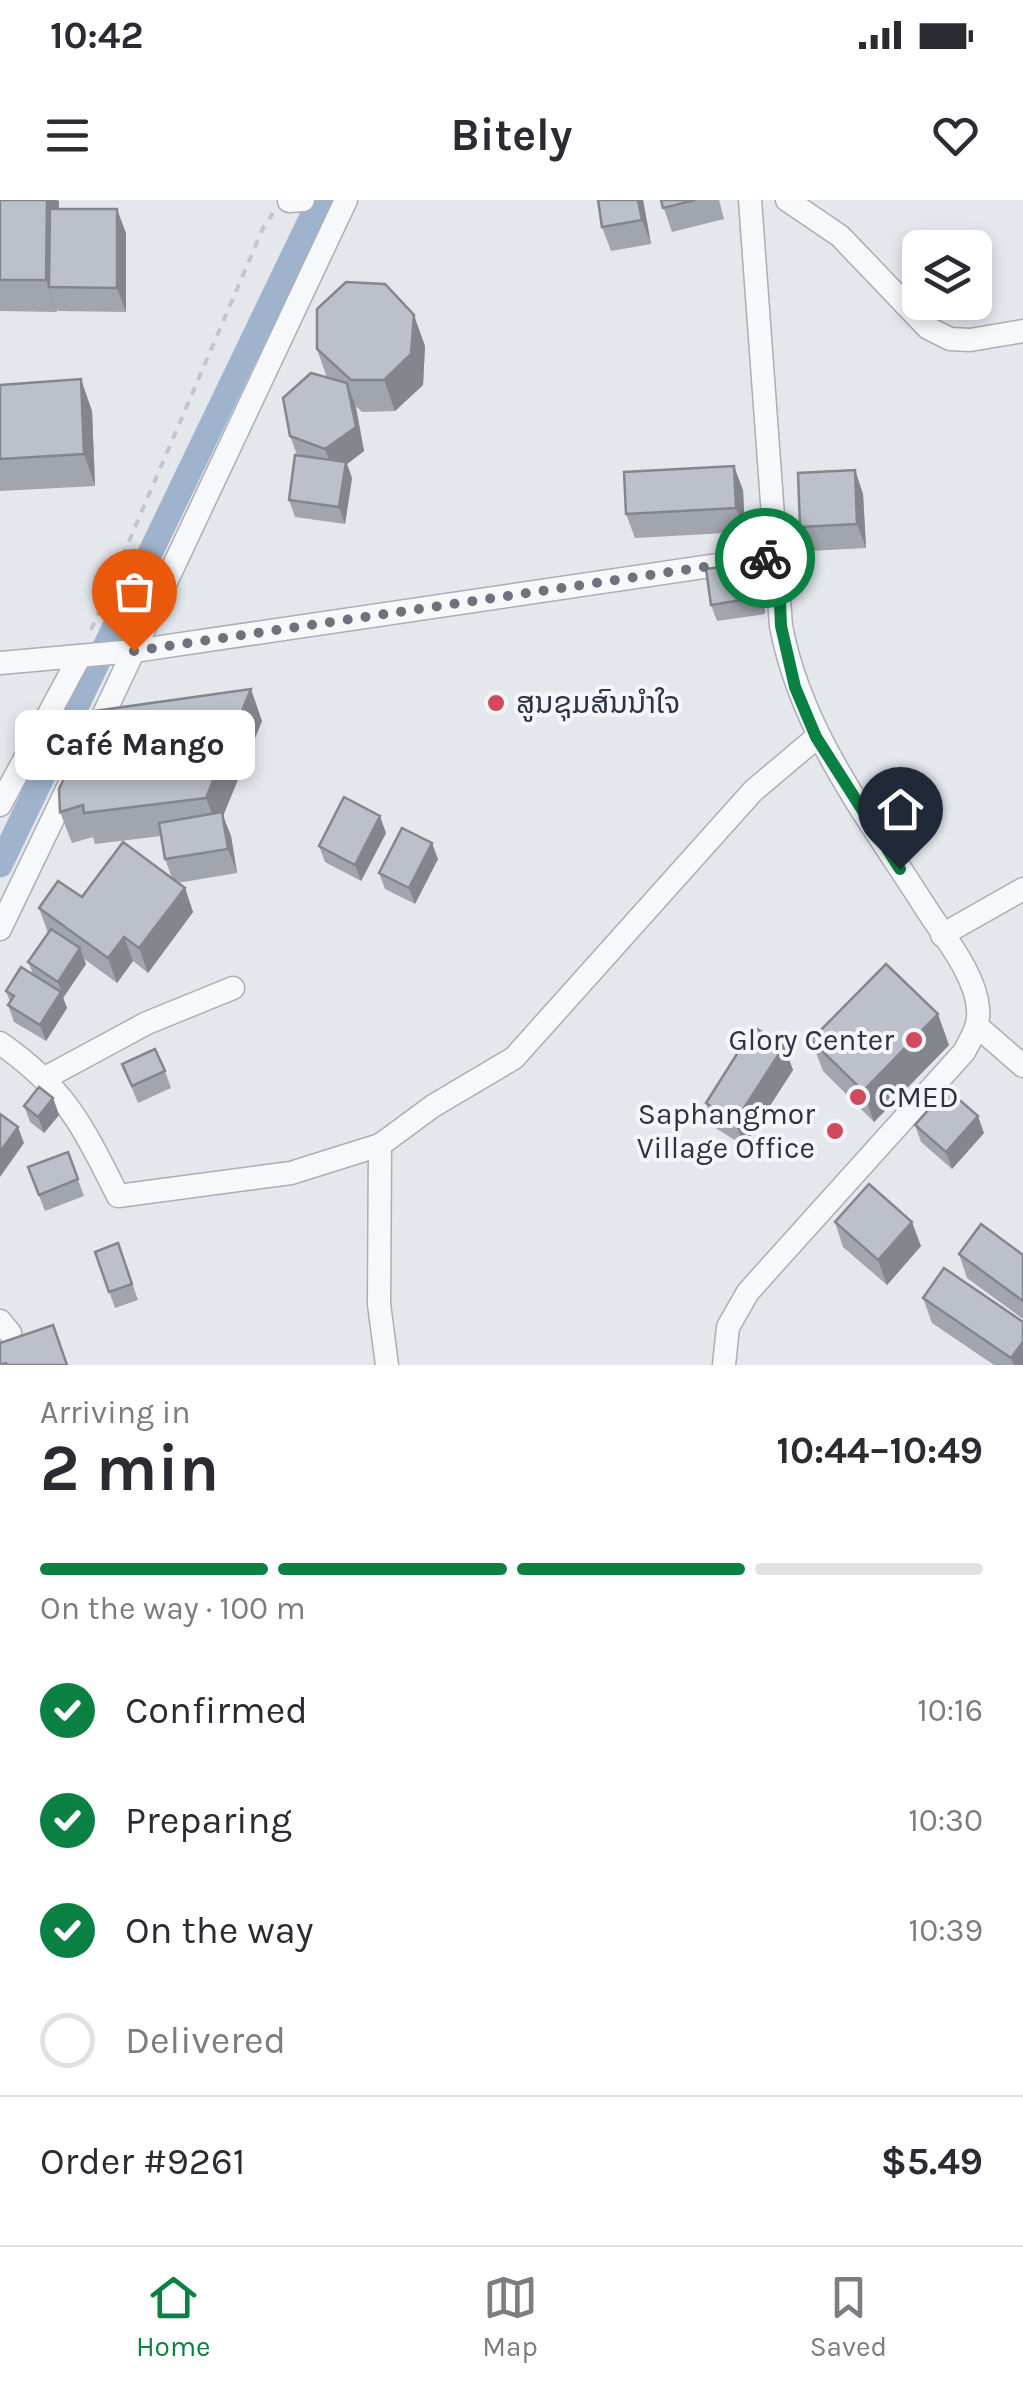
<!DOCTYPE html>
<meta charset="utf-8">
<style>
body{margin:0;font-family:Karla,"Noto Sans Lao",sans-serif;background:#f7f7f7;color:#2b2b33;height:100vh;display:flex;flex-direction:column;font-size:38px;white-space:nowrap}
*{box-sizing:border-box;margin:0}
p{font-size:32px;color:#7c7c81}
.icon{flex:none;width:55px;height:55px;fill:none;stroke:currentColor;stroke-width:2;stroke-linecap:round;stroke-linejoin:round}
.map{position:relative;height:1165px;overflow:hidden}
.side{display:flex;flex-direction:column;background:#fff;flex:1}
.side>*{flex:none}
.fabs{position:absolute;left:902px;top:30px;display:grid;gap:20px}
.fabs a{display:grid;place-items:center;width:90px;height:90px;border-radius:15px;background:#fff;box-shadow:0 5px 15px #0003;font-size:50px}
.pin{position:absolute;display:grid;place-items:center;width:85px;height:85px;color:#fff;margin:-102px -42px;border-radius:50% 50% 50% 0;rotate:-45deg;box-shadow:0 0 10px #0007}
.pin .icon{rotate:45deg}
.courier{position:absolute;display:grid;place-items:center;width:100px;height:100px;margin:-50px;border:8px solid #0b8043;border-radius:50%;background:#fff;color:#222;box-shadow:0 2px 12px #0007}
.bubble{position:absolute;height:70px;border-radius:15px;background:#fff;box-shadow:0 5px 15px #0003;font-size:32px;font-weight:700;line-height:70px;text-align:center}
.headline em{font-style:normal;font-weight:700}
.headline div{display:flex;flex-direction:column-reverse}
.headline{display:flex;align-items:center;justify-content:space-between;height:170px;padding:0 40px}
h1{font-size:65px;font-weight:700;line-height:75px}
.bar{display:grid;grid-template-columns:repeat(4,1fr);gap:15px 10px;align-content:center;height:120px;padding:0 40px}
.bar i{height:12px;border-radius:8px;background:#e1e1e2}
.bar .current{background:#0b8043}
.bar p{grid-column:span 4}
.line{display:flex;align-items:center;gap:25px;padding:0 40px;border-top:2px solid #e1e1e2}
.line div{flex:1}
ol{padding:0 40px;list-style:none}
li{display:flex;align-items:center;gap:30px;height:110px}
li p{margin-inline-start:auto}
li .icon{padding:10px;border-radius:50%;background:#0b8043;color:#fff;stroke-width:4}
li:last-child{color:#7c7c81}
li i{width:55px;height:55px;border:5px solid #e1e1e2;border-radius:50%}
.status{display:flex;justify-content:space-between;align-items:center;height:70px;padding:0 50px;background:#fff;direction:ltr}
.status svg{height:28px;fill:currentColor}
header{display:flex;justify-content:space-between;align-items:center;height:130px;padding:0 40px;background:#fff;font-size:45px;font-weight:700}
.dock{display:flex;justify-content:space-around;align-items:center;height:140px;border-top:2px solid #e1e1e2;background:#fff;font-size:28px;color:#7c7c81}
.dock a{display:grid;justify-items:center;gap:5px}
.dock .current{color:#0b8043}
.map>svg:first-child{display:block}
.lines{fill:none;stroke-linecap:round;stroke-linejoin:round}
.canal{stroke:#9fb4cc;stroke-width:25}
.minor-casing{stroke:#a9aeb7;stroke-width:25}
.path{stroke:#c2c5cb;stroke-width:4;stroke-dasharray:8 8;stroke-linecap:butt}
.minor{stroke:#f7f8fa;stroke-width:22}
.wall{fill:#a1a5ae}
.shaded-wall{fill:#83868d}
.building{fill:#bbc0ca;stroke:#83868d;stroke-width:2.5}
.done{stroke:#6c737f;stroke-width:10;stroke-dasharray:0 18}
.route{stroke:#0b8043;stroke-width:12}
.poi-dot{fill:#d1495b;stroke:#f4f6f9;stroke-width:4}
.labels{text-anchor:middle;stroke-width:8;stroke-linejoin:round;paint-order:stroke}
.poi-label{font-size:30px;fill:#2b3445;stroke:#f4f6f9;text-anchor:start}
</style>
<div class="status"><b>10:42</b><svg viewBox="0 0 49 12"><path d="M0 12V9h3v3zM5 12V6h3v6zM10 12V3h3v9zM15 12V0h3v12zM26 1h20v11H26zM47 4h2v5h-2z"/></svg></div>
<header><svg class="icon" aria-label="menu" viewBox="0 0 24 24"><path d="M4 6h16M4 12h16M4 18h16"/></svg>Bitely<svg class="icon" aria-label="heart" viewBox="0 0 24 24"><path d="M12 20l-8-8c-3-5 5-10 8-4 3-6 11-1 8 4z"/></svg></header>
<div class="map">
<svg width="1023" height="1165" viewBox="0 0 1023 1165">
<rect width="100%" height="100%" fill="#e4e7ec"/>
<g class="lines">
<!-- canal -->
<polyline class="canal" points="0,665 320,0"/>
<!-- minor casing -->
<g class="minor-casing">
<g id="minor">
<polyline points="787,0 840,36 928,128 950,139 970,140 1023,131"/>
<polyline points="289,1 303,0"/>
<polyline points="0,463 134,451 778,356"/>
<polyline points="94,535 346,0"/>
<polyline points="0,605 80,456"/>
<polyline points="0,729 73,577"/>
<polyline points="942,735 1023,689"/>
<polyline points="977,826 1023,866"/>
<path d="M0,843c66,46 83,84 118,153l173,-23 89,-28 53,-39 81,-48 239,-267 64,-54"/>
<polyline points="45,878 147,823 233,788"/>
<polyline points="380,945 379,1104 387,1165"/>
<polyline points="0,1121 10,1133"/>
<path d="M724,1165l4,-38 20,-35 216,-240c7,-13 16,-27 14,-43 -2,-36 -38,-77 -56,-107 -57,-89 -121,-171 -141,-276l-31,-426"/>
</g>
</g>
<!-- path -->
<polyline class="path" points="91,430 264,26 273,13"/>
<!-- minor -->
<use href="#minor" class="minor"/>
</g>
<!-- wall -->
<g class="wall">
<polygon points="0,0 59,2 59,9 126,33 126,112 58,111 57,109 57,112 0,111"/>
<polygon points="643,0 651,44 611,51 602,27"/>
<polygon points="661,0 719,0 724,19 672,32"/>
<polygon points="425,146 423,185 395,211 362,212 355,205 364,251 347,264 352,278 345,324 295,317 289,300 297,255 290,236 327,178 317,149"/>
<polygon points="0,185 92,211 95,286 0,291"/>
<polygon points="855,270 863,294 866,348 809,351 800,327"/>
<polygon points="743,290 745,332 635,338 626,314"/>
<polygon points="754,362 760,378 765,414 717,421 711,405"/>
<polygon points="262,521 223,616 231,636 237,673 177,683 185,688 193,712 148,773 133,761 117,783 83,758 86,764 63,798 67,808 46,841 14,822 8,805 10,802 6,791 33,774 28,762 48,733 39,708 82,697 172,678 165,659 161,636 95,644 93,637 72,643 60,612"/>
<polygon points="386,633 361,681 325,662 319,646"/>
<polygon points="438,659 415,704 385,689 379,673"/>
<polygon points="811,840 949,845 874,922 823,871"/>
<polygon points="784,846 793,870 744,946 714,927 706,903"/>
<polygon points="122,864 165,871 171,888 138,903"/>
<polygon points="53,898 59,915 44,933 30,922 24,906"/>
<polygon points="915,925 984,933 952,969 921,942"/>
<polygon points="68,952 84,996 45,1011 28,967"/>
<polygon points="835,1022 921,1046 887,1085 843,1047"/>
<polygon points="118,1043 138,1100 115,1108 95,1052"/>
<polygon points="959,1054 1023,1055 1023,1119 967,1078"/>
<polygon points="923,1098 1023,1165 994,1165 932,1123"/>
</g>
<!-- shaded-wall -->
<g class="shaded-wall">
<polygon points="47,0 58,0 59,2 58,87 49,87 57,112 46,80"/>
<polygon points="638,0 643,0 651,44 642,20"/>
<polygon points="117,9 126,33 126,112 117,88"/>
<polygon points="414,115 425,146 423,185 395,211 384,180"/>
<polygon points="81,179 92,211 95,286 84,254"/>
<polygon points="347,183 356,207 364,251 347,264 352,278 345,324 339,307 334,273 325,249"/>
<polygon points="734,266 743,290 745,332 736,308"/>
<polygon points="855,270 863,294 866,348 857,324"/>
<polygon points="754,362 760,378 765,414 759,397"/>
<polygon points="251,489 262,521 223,616 231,636 237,673 228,649 218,630 206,598"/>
<polygon points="380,616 386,633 361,681 355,665"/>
<polygon points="432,643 438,659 415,704 409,688"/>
<polygon points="185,688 193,712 148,773 139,748"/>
<polygon points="124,737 133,761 117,783 108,758"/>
<polygon points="80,748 86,764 63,798 58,782"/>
<polygon points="61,792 67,808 46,841 40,825"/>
<polygon points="938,814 949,845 874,922 863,891"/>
<polygon points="784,846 793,870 744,946 735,922"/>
<polygon points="53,898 59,915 44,933 38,917"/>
<polygon points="978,916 984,933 952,969 946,952"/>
<polygon points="18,927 24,943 0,977 0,952"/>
<polygon points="912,1022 921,1046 887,1085 878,1060"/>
<polygon points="1023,1142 1023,1165 1014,1165 1011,1158"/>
</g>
<!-- building -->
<g class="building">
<polygon points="0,0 47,0 46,80 0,80"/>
<polygon points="598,0 638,0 642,20 602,27"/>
<polygon points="661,0 695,0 663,8"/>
<polygon points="50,9 117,9 117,88 49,87"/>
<polygon points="346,82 385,84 414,115 411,154 384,180 351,180 317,149 317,109"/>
<polygon points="311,173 347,183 356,227 325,249 290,236 283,198"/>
<polygon points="81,179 84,254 0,259 0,185"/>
<polygon points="295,255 346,262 339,307 289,300"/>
<polygon points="734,266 736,308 626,314 624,272"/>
<polygon points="855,270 857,324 800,327 798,273"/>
<polygon points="754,362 759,397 711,405 706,369"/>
<polygon points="251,489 206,598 84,613 83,605 60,612 59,589 95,511"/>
<polygon points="344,597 380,616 355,665 319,646"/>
<polygon points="222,612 228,649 165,659 159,623"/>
<polygon points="402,628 432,643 409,688 379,673"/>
<polygon points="123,642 185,688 139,748 124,737 108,758 39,708 58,681 82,697"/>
<polygon points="51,729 80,748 58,782 28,762"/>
<polygon points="886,764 938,814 863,891 811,840"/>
<polygon points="21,767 61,792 40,825 8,805 14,796 6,791"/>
<polygon points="754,827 784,846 735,922 706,903"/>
<polygon points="155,849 165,871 132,886 122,864"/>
<polygon points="39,887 53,898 38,917 24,906"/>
<polygon points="947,889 978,916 946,952 915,925"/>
<polygon points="0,914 18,927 0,952"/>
<polygon points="68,952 78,979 39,995 28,967"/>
<polygon points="869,984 912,1022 878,1060 835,1022"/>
<polygon points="981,1024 1023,1055 1023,1101 959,1054"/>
<polygon points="118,1043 132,1084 109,1092 95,1052"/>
<polygon points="944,1068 1023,1122 1023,1142 1011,1158 923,1098"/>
<polygon points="53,1125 67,1165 7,1165 6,1163 0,1165 0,1143"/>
</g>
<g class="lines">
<!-- done -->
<polyline class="done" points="134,451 765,358"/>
<!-- route -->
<polyline class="route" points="765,358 778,356 781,426 795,487 816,537 900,669"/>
</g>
<!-- markers -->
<g class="poi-dot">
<circle cx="496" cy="503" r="10"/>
<circle cx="914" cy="840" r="10"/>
<circle cx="858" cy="897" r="10"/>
<circle cx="835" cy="931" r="10"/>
</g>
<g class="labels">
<!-- poi labels -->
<g class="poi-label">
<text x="516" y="513">ສູນຊຸມສົນນຳໃຈ</text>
<text x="894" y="850" text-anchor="end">Glory Center</text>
<text x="878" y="907">CMED</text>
<text x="815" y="924" text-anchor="end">Saphangmor<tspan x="815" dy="34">Village Office</tspan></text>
</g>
</g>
</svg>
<div class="fabs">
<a><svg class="icon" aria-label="layers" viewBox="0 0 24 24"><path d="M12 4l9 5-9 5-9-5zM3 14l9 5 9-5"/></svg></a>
</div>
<div class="pin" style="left:134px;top:451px;background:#ea580c"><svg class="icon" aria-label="bag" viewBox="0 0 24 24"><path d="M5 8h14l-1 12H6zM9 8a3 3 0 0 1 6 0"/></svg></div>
<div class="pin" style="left:900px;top:669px;background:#1f2937"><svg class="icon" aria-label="home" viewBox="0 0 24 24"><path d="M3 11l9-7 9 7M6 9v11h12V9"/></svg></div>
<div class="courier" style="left:765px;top:358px"><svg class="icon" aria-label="bike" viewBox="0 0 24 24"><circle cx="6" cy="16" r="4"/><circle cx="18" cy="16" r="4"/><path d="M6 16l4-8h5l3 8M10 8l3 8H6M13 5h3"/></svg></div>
<div class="bubble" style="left:15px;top:510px;width:240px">Café Mango</div>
</div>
<section class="side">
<div class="headline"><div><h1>2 min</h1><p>Arriving in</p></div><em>10:44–10:49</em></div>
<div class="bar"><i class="current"></i><i class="current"></i><i class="current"></i><i></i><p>On the way · 100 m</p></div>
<ol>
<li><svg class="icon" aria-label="check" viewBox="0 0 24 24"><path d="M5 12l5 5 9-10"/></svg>Confirmed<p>10:16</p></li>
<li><svg class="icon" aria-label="check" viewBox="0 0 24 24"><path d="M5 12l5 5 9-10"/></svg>Preparing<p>10:30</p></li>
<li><svg class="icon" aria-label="check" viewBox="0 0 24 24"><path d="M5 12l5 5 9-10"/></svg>On the way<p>10:39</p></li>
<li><i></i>Delivered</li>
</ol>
<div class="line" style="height:130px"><div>Order #9261</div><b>$5.49</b></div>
</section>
<nav class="dock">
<a class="current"><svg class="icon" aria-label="home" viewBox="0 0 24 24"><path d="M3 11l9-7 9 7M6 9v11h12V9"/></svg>Home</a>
<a><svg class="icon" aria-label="map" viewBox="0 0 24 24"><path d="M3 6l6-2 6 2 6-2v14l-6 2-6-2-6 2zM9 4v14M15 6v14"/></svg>Map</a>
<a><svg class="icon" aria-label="saved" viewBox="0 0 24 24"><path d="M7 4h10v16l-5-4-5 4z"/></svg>Saved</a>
</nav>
